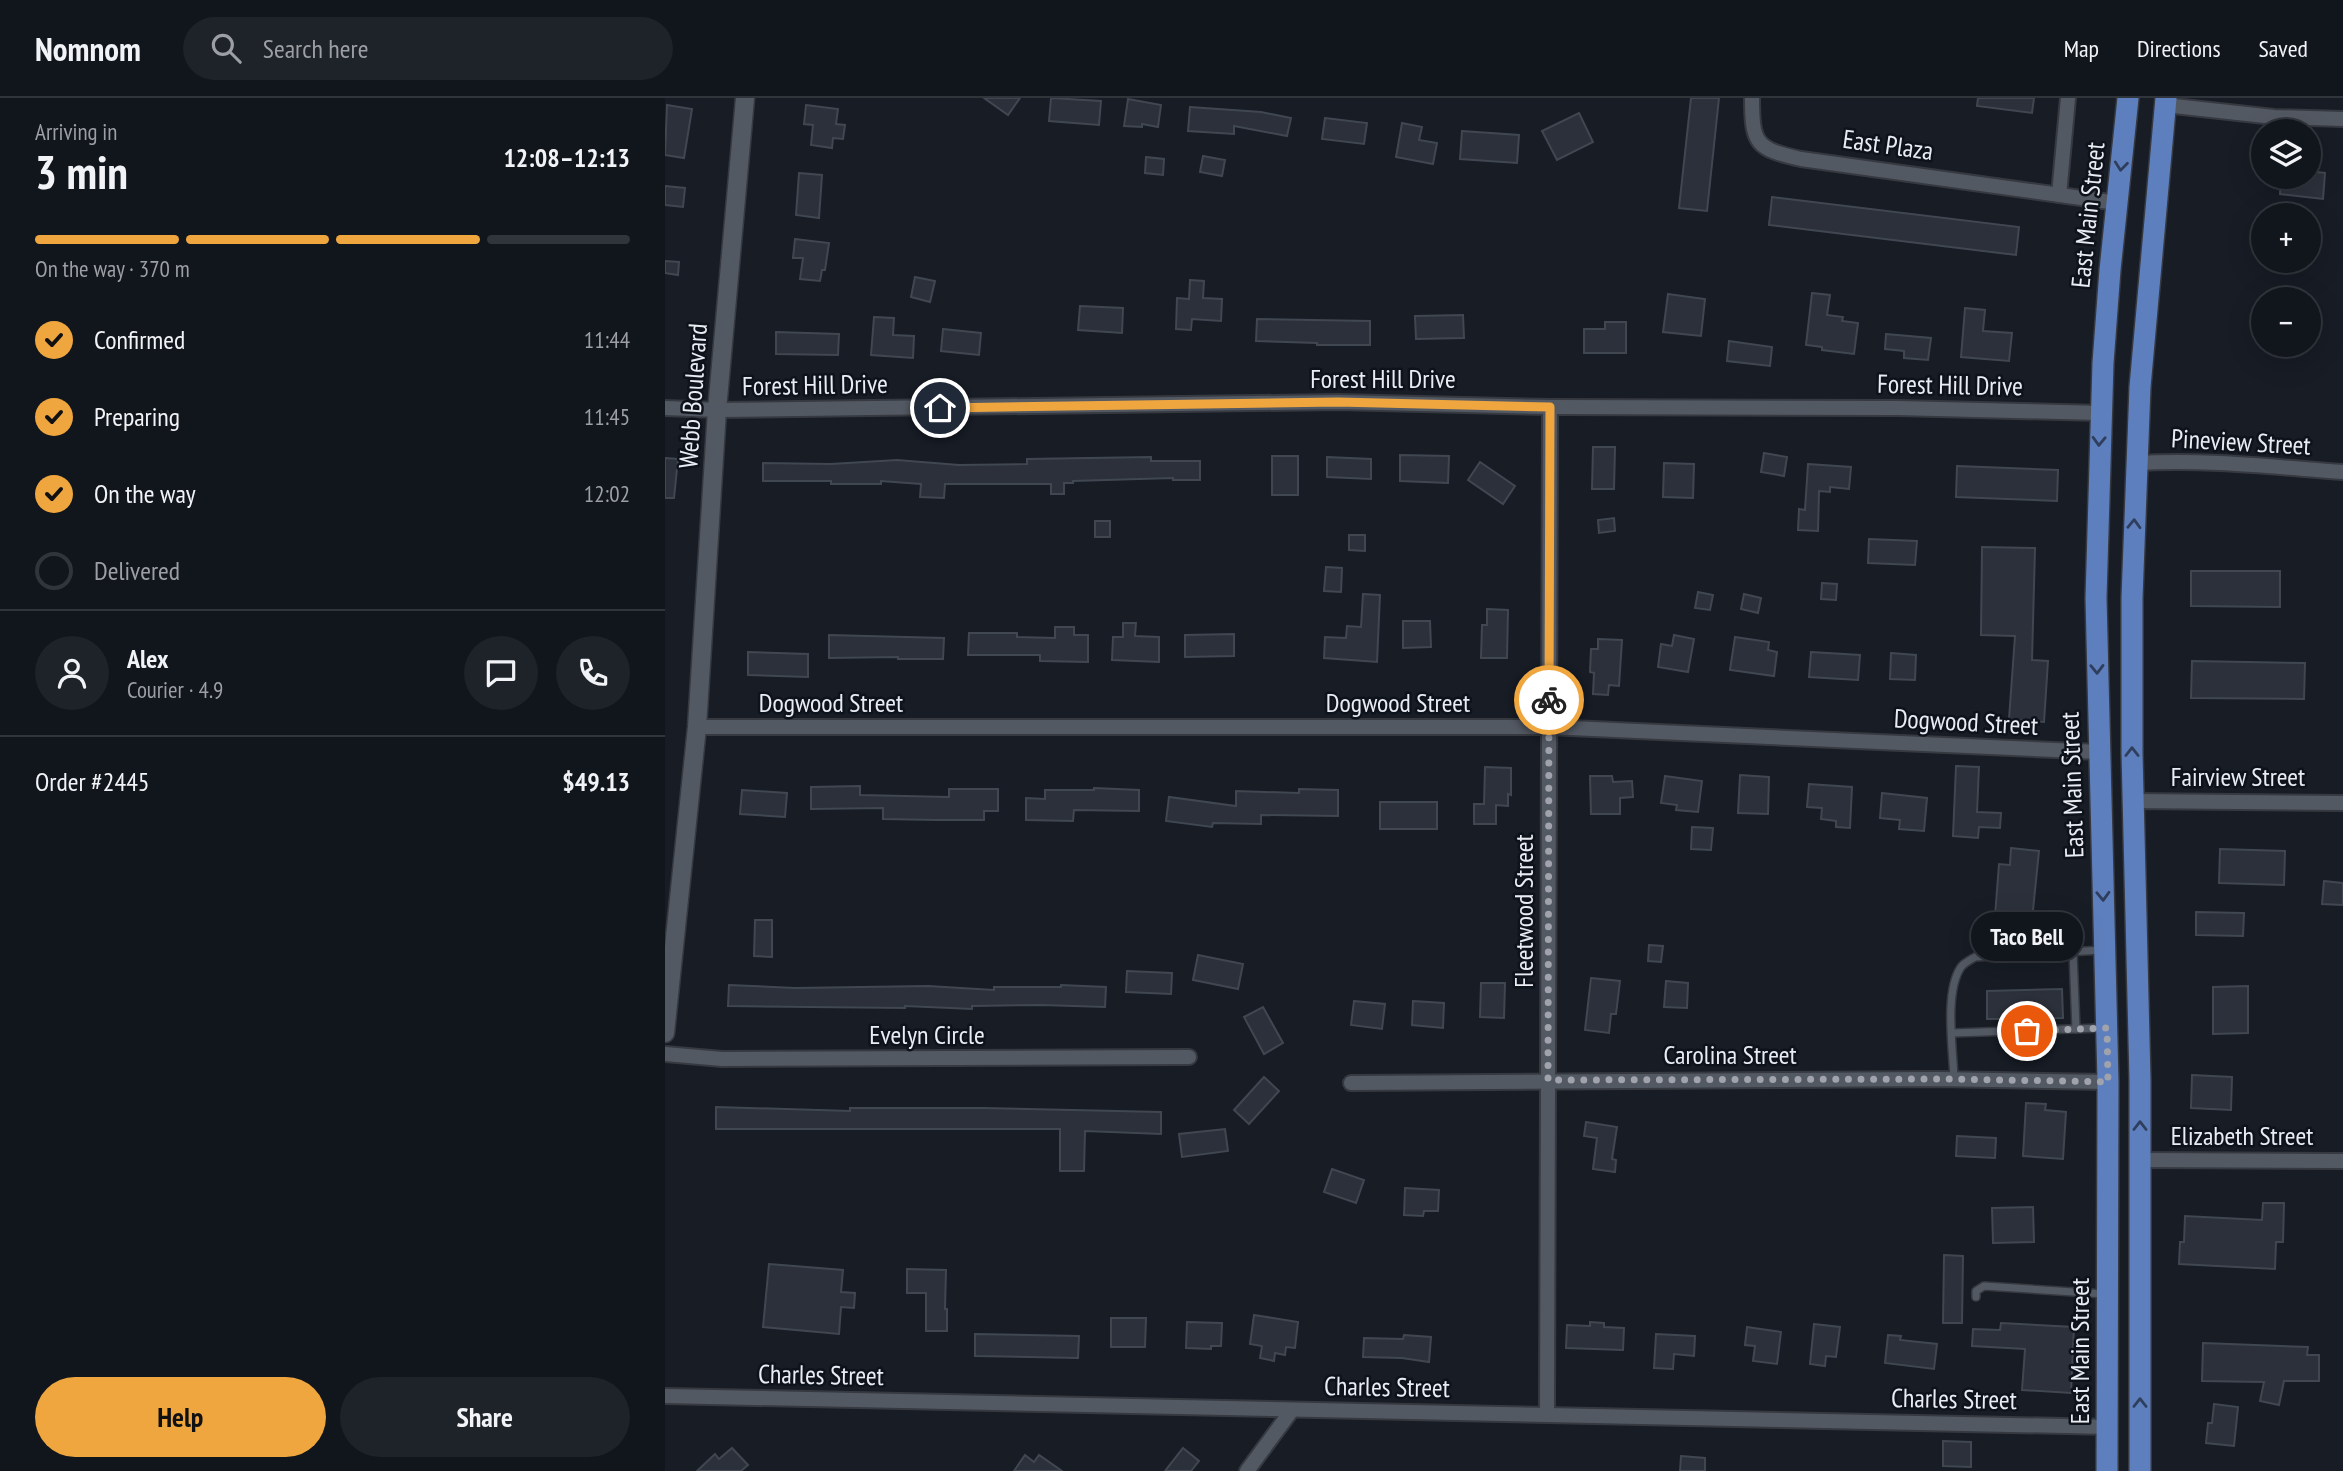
<!DOCTYPE html>
<meta charset="utf-8">
<style>
body{margin:0;font-family:"PT Sans Narrow",sans-serif;background:#1e2229;color:#f1f3f6;height:100vh;display:flex;flex-direction:column;font-size:26px;white-space:nowrap}
*{box-sizing:border-box;margin:0}
p{font-size:23px;color:#9c9fa3}
.icon{flex:none;width:38px;height:38px;fill:none;stroke:currentColor;stroke-width:2;stroke-linecap:round;stroke-linejoin:round}
.map{position:relative;flex:1;overflow:hidden}
.panel{display:flex;flex-direction:column;background:#11151c;width:665px}
.panel>*{flex:none}
.fabs{position:absolute;left:1586px;top:21px;display:grid;gap:14px}
.fabs a{display:grid;place-items:center;width:70px;height:70px;border-radius:50%;background:#11151c;box-shadow:0 7px 28px #0002,0 0 0 2px #30343b;font-size:35px}
.pin{position:absolute;display:grid;place-items:center;width:60px;height:60px;color:#fff;margin:-30px;border:4px solid #fff;border-radius:50%;box-shadow:0 2px 7px #0007}
.courier{position:absolute;display:grid;place-items:center;width:70px;height:70px;margin:-35px;border:5px solid #f0a63f;border-radius:50%;background:#fff;color:#222;box-shadow:0 2px 9px #0007}
.bubble{position:absolute;height:49px;border-radius:24px;background:#11151c;box-shadow:0 7px 28px #0002,0 0 0 2px #30343b;font-size:23px;font-weight:800;line-height:49px;text-align:center}
.head em{font-style:normal;font-weight:800}
.head div{display:flex;flex-direction:column-reverse}
.head{display:flex;align-items:center;justify-content:space-between;height:119px;padding:0 35px}
h1{font-size:46px;font-weight:800;line-height:52px}
.bar{display:grid;grid-template-columns:repeat(4,1fr);gap:10px 7px;align-content:center;height:84px;padding:0 35px}
.bar i{height:9px;border-radius:5px;background:#30343b}
.bar .selected{background:#f0a63f}
.bar p{grid-column:span 4}
.line{display:flex;align-items:center;gap:18px;padding:0 35px;border-top:2px solid #30343b}
.line div{flex:1}
.round{display:grid;place-items:center;flex:none;width:74px;height:74px;border-radius:37px;background:#1e2229}
ol{padding:0 35px;list-style:none}
li{display:flex;align-items:center;gap:21px;height:77px}
li p{margin-inline-start:auto}
li .icon{padding:7px;border-radius:50%;background:#f0a63f;color:#111;stroke-width:4}
li:last-child{color:#9c9fa3}
li i{width:38px;height:38px;border:4px solid #30343b;border-radius:50%}
.primary-button{display:flex;gap:14px;margin-top:auto;padding:14px 35px}
.primary-button a{flex:1;height:80px;border-radius:42px;background:#f0a63f;color:#111;font-size:28px;font-weight:800;line-height:80px;text-align:center}
.primary-button a+a{background:#1e2229;color:#f1f3f6}
header{display:flex;align-items:center;gap:42px;box-sizing:border-box;height:98px;padding:0 35px;background:#11151c;border-bottom:2px solid #30343b}
header strong{font-size:33px}
nav{display:flex;gap:38px;margin-inline-start:auto;font-size:24px}
.search{width:490px;height:63px;background:#1e2229;display:flex;align-items:center;gap:18px;box-sizing:border-box;padding:0 24px;border-radius:38px;color:#9c9fa3;font-size:26px}
main{display:flex;flex:1;min-height:0}
.map>svg:first-child{display:block}
.building{fill:#2b303a;stroke:#414751;stroke-width:2}
.lines{fill:none;stroke-linecap:round;stroke-linejoin:round}
.service-casing{stroke:#363940;stroke-width:10}
.minor-casing{stroke:#363940;stroke-width:18}
.tertiary-casing{stroke:#363940;stroke-width:21}
.primary-casing{stroke:#363940;stroke-width:24}
.service{stroke:#535963;stroke-width:7}
.minor{stroke:#535963;stroke-width:14}
.tertiary{stroke:#535963;stroke-width:18}
.primary{stroke:#5e7fbd;stroke-width:21}
.oneway{stroke:#2e3e5c}
.done{stroke:#a0a3ab;stroke-width:7;stroke-dasharray:0 12.6}
.route{stroke:#f0a63f;stroke-width:9}
.labels{text-anchor:middle;stroke-width:5;stroke-linejoin:round;paint-order:stroke}
.street-label{font-size:26px;fill:#e9ecf3;stroke:#0e131b}
</style>
<header>
<strong>Nomnom</strong>
<div class="search"><svg class="icon" aria-label="search" viewBox="0 0 24 24"><circle cx="10" cy="10" r="6"/><path d="M15 15l6 6"/></svg>Search here</div>
<nav><a>Map</a><a>Directions</a><a>Saved</a></nav>
</header>
<main>
<section class="panel">
<div class="head"><div><h1>3 min</h1><p>Arriving in</p></div><em>12:08–12:13</em></div>
<div class="bar"><i class="selected"></i><i class="selected"></i><i class="selected"></i><i></i><p>On the way · 370 m</p></div>
<ol>
<li><svg class="icon" aria-label="check" viewBox="0 0 24 24"><path d="M5 12l5 5 9-10"/></svg>Confirmed<p>11:44</p></li>
<li><svg class="icon" aria-label="check" viewBox="0 0 24 24"><path d="M5 12l5 5 9-10"/></svg>Preparing<p>11:45</p></li>
<li><svg class="icon" aria-label="check" viewBox="0 0 24 24"><path d="M5 12l5 5 9-10"/></svg>On the way<p>12:02</p></li>
<li><i></i>Delivered</li>
</ol>
<div class="line" style="height:126px"><a class="round"><svg class="icon" aria-label="person" viewBox="0 0 24 24"><circle cx="12" cy="8" r="4"/><path d="M4 21q1-7 8-7t8 7"/></svg></a><div><b>Alex</b><p>Courier · 4.9</p></div><a class="round"><svg class="icon" aria-label="chat" viewBox="0 0 24 24"><path d="M4 5h16v11H9l-5 4z"/></svg></a><a class="round"><svg class="icon" aria-label="phone" viewBox="0 0 24 24"><path d="M5 4h4l2 5-3 2q2 4 5 5l2-3 5 2v4C11 20 4 13 5 4z"/></svg></a></div>
<div class="line" style="height:91px"><div>Order #2445</div><b>$49.13</b></div>
<div class="primary-button"><a>Help</a><a>Share</a></div>
</section>
<div class="map">
<svg width="1678" height="1373" viewBox="0 0 1678 1373">
<rect width="100%" height="100%" fill="#171c25"/>
<!-- building -->
<g class="building">
<polygon points="319,0 355,0 343,17"/>
<polygon points="386,0 436,3 434,27 384,23"/>
<polygon points="1026,0 1054,0 1042,113 1014,110"/>
<polygon points="1313,0 1369,0 1367,15 1312,8"/>
<polygon points="463,1 496,7 493,29 477,26 477,29 459,28"/>
<polygon points="2,7 27,11 19,60 0,57"/>
<polygon points="141,7 173,11 171,26 180,27 178,41 168,40 167,50 146,47 148,27 139,26"/>
<polygon points="525,9 596,14 626,20 622,38 569,28 569,36 523,33"/>
<polygon points="914,15 928,44 892,62 877,33"/>
<polygon points="660,20 702,25 699,46 657,41"/>
<polygon points="737,25 757,29 754,42 772,45 768,66 731,59"/>
<polygon points="797,33 854,37 852,65 795,61"/>
<polygon points="538,58 560,62 557,78 535,74"/>
<polygon points="481,59 499,61 498,77 480,75"/>
<polygon points="1643,73 1660,75 1658,101 1615,96 1616,79 1643,79"/>
<polygon points="134,75 157,77 154,120 131,117"/>
<polygon points="0,88 20,90 18,109 0,107"/>
<polygon points="1107,99 1354,129 1351,157 1104,127"/>
<polygon points="130,141 164,145 160,172 157,172 155,183 135,181 138,160 128,160"/>
<polygon points="0,163 14,164 13,177 0,175"/>
<polygon points="250,179 270,183 265,204 246,199"/>
<polygon points="525,182 539,183 538,200 557,201 556,223 527,221 526,232 511,231 512,200 524,201"/>
<polygon points="1147,195 1165,197 1162,217 1178,219 1177,223 1193,225 1189,256 1157,252 1157,249 1141,247"/>
<polygon points="1003,196 1040,201 1036,238 998,234"/>
<polygon points="415,208 458,210 457,235 413,232"/>
<polygon points="1300,210 1320,212 1318,233 1347,235 1344,263 1296,259"/>
<polygon points="798,217 799,240 751,241 750,218"/>
<polygon points="209,219 229,220 228,237 249,238 248,260 206,257"/>
<polygon points="592,221 705,223 705,247 652,247 652,245 591,243"/>
<polygon points="940,224 961,224 961,255 919,255 919,231 940,231"/>
<polygon points="278,231 316,235 314,257 276,253"/>
<polygon points="111,234 174,236 173,257 111,256"/>
<polygon points="1221,236 1266,240 1263,262 1239,260 1239,253 1220,251"/>
<polygon points="1064,243 1107,249 1105,268 1062,263"/>
<polygon points="928,349 950,349 949,391 927,391"/>
<polygon points="1099,355 1122,359 1119,378 1096,374"/>
<polygon points="735,357 784,358 783,385 735,383"/>
<rect x="607" y="358" width="26" height="39"/>
<polygon points="486,359 486,363 535,363 535,382 508,382 508,380 408,383 408,385 399,385 399,396 386,396 386,386 280,386 279,400 255,399 256,386 216,383 216,386 166,386 166,383 98,383 98,365 166,366 232,362 294,367 362,366 362,361"/>
<polygon points="662,359 706,361 706,381 662,379"/>
<polygon points="0,360 13,361 9,400 0,400"/>
<polygon points="815,364 850,388 838,406 803,382"/>
<polygon points="999,365 1029,366 1028,400 998,399"/>
<polygon points="1143,366 1186,369 1184,391 1165,389 1165,394 1154,393 1153,433 1133,432 1134,411 1140,412"/>
<polygon points="1292,368 1393,372 1392,403 1291,399"/>
<polygon points="949,420 950,433 934,435 933,422"/>
<rect x="430" y="423" width="15" height="16"/>
<polygon points="684,437 700,437 700,453 684,452"/>
<polygon points="1204,441 1252,443 1250,467 1203,465"/>
<polygon points="1317,449 1370,450 1367,562 1383,563 1379,624 1344,621 1350,538 1316,537"/>
<polygon points="661,469 677,470 676,494 659,493"/>
<polygon points="1526,473 1615,473 1615,509 1526,508"/>
<polygon points="1157,485 1172,486 1171,502 1156,501"/>
<polygon points="1033,494 1048,497 1045,512 1030,510"/>
<polygon points="698,496 715,497 712,564 659,560 660,539 681,540 682,528 696,529"/>
<polygon points="1079,496 1096,500 1093,515 1076,511"/>
<polygon points="822,511 843,512 842,560 816,560 817,527 822,527"/>
<polygon points="738,523 765,523 766,549 738,550"/>
<polygon points="458,525 471,525 470,538 494,539 494,564 447,562 448,539 458,539"/>
<polygon points="390,529 409,529 409,537 423,537 423,564 375,563 375,557 303,557 304,535 352,535 352,539 390,540"/>
<polygon points="569,536 569,558 520,559 520,537"/>
<polygon points="164,537 279,540 278,561 233,561 233,559 164,560"/>
<polygon points="1009,537 1029,541 1023,574 993,569 996,546 1007,548"/>
<polygon points="1070,539 1104,544 1103,552 1112,554 1109,578 1065,572"/>
<polygon points="933,541 957,542 954,588 944,587 943,597 928,596 929,575 925,574 926,551 933,551"/>
<polygon points="83,554 143,556 143,579 83,577"/>
<polygon points="1146,554 1195,557 1193,582 1144,579"/>
<polygon points="1226,555 1251,557 1250,582 1225,581"/>
<polygon points="1527,563 1640,565 1639,601 1526,600"/>
<polygon points="1291,668 1314,669 1312,714 1336,715 1335,730 1314,729 1313,740 1288,738"/>
<polygon points="820,669 846,670 846,697 843,696 843,708 831,707 831,726 809,726 809,706 819,706"/>
<polygon points="1075,677 1104,679 1103,716 1073,715"/>
<polygon points="925,678 947,678 948,684 967,683 968,699 955,700 955,716 926,716"/>
<polygon points="1000,678 1037,683 1033,714 1011,712 1012,707 996,705"/>
<polygon points="1144,686 1187,689 1185,730 1171,729 1171,723 1156,721 1157,710 1142,709"/>
<polygon points="195,688 195,697 284,699 284,691 333,691 333,713 319,713 319,722 272,722 218,721 218,710 146,711 146,689"/>
<polygon points="429,690 474,692 474,713 409,712 408,723 361,722 361,700 380,701 380,692 429,692"/>
<polygon points="634,691 673,692 673,718 596,717 596,726 548,725 547,729 501,723 504,699 571,708 571,693 634,695"/>
<polygon points="77,692 122,695 120,719 75,716"/>
<polygon points="1217,695 1262,700 1259,733 1234,731 1235,722 1215,720"/>
<rect x="715" y="704" width="57" height="27"/>
<polygon points="1027,729 1048,730 1046,752 1026,751"/>
<polygon points="1346,750 1374,753 1367,822 1330,818 1334,766 1345,767"/>
<polygon points="1555,751 1620,753 1619,787 1554,785"/>
<polygon points="1659,783 1678,785 1678,807 1657,806"/>
<polygon points="1531,814 1579,815 1578,838 1531,837"/>
<polygon points="90,822 107,822 107,859 89,858"/>
<polygon points="984,847 998,848 996,864 983,863"/>
<polygon points="533,857 578,866 573,891 528,882"/>
<polygon points="462,873 507,875 506,896 461,894"/>
<polygon points="926,880 955,883 951,916 946,916 944,935 920,932"/>
<polygon points="1001,883 1023,885 1022,910 999,909"/>
<polygon points="816,885 840,885 839,920 815,919"/>
<polygon points="64,887 130,890 263,888 329,892 329,889 396,889 396,887 441,889 440,909 376,907 307,908 307,911 240,908 240,910 63,908"/>
<polygon points="1583,888 1583,935 1548,936 1548,889"/>
<polygon points="1397,891 1398,920 1322,921 1322,893"/>
<polygon points="689,903 720,906 717,931 686,927"/>
<polygon points="748,903 779,905 778,930 747,927"/>
<polygon points="598,909 618,945 599,956 579,919"/>
<polygon points="1527,977 1567,979 1566,1012 1526,1010"/>
<polygon points="599,979 614,993 584,1026 569,1012"/>
<polygon points="1361,1005 1381,1006 1380,1012 1401,1014 1398,1061 1358,1058"/>
<polygon points="51,1009 185,1013 185,1010 318,1010 496,1014 496,1036 420,1033 419,1073 395,1073 395,1031 51,1031"/>
<polygon points="921,1024 952,1029 947,1061 951,1062 950,1074 928,1071 932,1040 919,1038"/>
<polygon points="560,1031 563,1053 517,1059 514,1036"/>
<polygon points="1292,1038 1331,1040 1330,1060 1291,1058"/>
<polygon points="667,1071 699,1082 691,1105 659,1094"/>
<polygon points="740,1090 774,1092 773,1113 759,1113 758,1118 739,1117"/>
<polygon points="1598,1105 1619,1105 1618,1144 1611,1144 1610,1171 1514,1166 1515,1144 1519,1144 1520,1118 1597,1122"/>
<polygon points="1368,1109 1369,1144 1328,1145 1327,1110"/>
<polygon points="1279,1157 1298,1158 1297,1225 1278,1225"/>
<polygon points="104,1166 178,1172 176,1194 190,1195 189,1210 176,1209 174,1236 98,1229"/>
<polygon points="242,1171 281,1172 280,1211 282,1211 282,1233 261,1233 261,1195 242,1195"/>
<polygon points="589,1217 633,1224 630,1250 621,1249 620,1257 610,1255 609,1263 595,1260 597,1248 585,1246"/>
<polygon points="446,1220 481,1220 480,1249 446,1249"/>
<polygon points="522,1224 557,1225 556,1248 546,1248 546,1251 521,1250"/>
<polygon points="925,1224 939,1225 939,1229 959,1230 958,1252 901,1250 902,1227 925,1228"/>
<polygon points="1336,1225 1409,1229 1406,1295 1357,1292 1360,1251 1307,1248 1308,1231 1335,1232"/>
<polygon points="1149,1226 1175,1229 1171,1259 1161,1258 1160,1268 1145,1266"/>
<polygon points="1082,1229 1116,1234 1112,1266 1088,1263 1090,1248 1080,1247"/>
<polygon points="310,1236 414,1238 413,1260 310,1258"/>
<polygon points="991,1236 1030,1238 1029,1258 1009,1256 1008,1271 989,1270"/>
<polygon points="739,1237 766,1239 764,1264 737,1260 698,1259 699,1240 738,1241"/>
<polygon points="1223,1237 1236,1238 1235,1242 1272,1246 1269,1271 1220,1265"/>
<polygon points="1538,1245 1643,1249 1642,1257 1654,1257 1654,1283 1619,1283 1614,1307 1595,1303 1599,1284 1537,1283"/>
<polygon points="1549,1306 1573,1309 1569,1348 1541,1345 1543,1325 1547,1325"/>
<polygon points="1278,1343 1306,1344 1306,1369 1278,1368"/>
<polygon points="67,1350 83,1367 76,1373 32,1373 50,1356 54,1361"/>
<polygon points="518,1350 534,1363 526,1373 500,1373"/>
<polygon points="360,1357 369,1364 374,1357 397,1373 349,1373"/>
<polygon points="1016,1358 1040,1360 1040,1373 1015,1373"/>
</g>
<g class="lines">
<!-- service casing -->
<g class="service-casing">
<g id="service">
<polyline points="1408,854 1411,931"/>
<polyline points="1288,935 1438,930"/>
<path d="M1289,981c-1,-30 -10,-87 7,-112 3,-4 9,-7 14,-10l128,-7"/>
<polyline points="1311,1199 1311,1193 1319,1188 1439,1196"/>
</g>
</g>
<!-- minor casing -->
<g class="minor-casing">
<g id="minor">
<path d="M1087,0c0,46 4,51 49,61l316,44"/>
<polyline points="1500,7 1609,19 1678,21"/>
<polyline points="1394,97 1403,0"/>
<polyline points="0,310 52,312 673,304 885,309 1232,310 1435,315"/>
<path d="M1472,365c69,-4 137,4 206,9"/>
<polyline points="32,629 884,629 1434,654"/>
<polyline points="1468,703 1678,705"/>
<polyline points="0,956 57,961 524,959"/>
<polyline points="686,985 1273,981 1443,984"/>
<polyline points="1475,1062 1678,1063"/>
<polyline points="0,1298 1444,1329"/>
<polyline points="882,1317 885,309"/>
<polyline points="582,1373 627,1312"/>
</g>
</g>
<!-- tertiary casing -->
<g class="tertiary-casing">
<polyline id="tertiary" points="0,935 32,629 52,312 80,0"/>
</g>
<!-- primary casing -->
<g class="primary-casing">
<g id="primary">
<polyline points="1442,1373 1443,984 1431,500 1438,265 1445,172 1463,0"/>
<polyline points="1475,1373 1475,982 1467,655 1467,500 1475,289 1501,0"/>
</g>
</g>
<!-- service -->
<use href="#service" class="service"/>
<!-- minor -->
<use href="#minor" class="minor"/>
<!-- tertiary -->
<use href="#tertiary" class="tertiary"/>
<!-- primary -->
<use href="#primary" class="primary"/>
</g>
<!-- one-way arrows -->
<defs><path id="oneway-chevron" d="M-2-3.5L2.5 0L-2 3.5" fill="none" stroke-width="1.6" stroke-linecap="round" stroke-linejoin="round" transform="scale(1.75)"/></defs>
<g class="oneway">
<use href="#oneway-chevron" transform="translate(1456 68) rotate(96)"/>
<use href="#oneway-chevron" transform="translate(1434 343) rotate(92)"/>
<use href="#oneway-chevron" transform="translate(1469 426) rotate(-88)"/>
<use href="#oneway-chevron" transform="translate(1432 571) rotate(89)"/>
<use href="#oneway-chevron" transform="translate(1467 654) rotate(-90)"/>
<use href="#oneway-chevron" transform="translate(1438 798) rotate(88)"/>
<use href="#oneway-chevron" transform="translate(1475 1028) rotate(-90)"/>
<use href="#oneway-chevron" transform="translate(1475 1305) rotate(-90)"/>
</g>
<g class="lines">
<!-- done -->
<polyline class="done" points="884,602 883,982 1289,981 1443,984 1442,930 1362,933"/>
<!-- route -->
<polyline class="route" points="275,310 673,304 885,309 884,602"/>
</g>
<g class="labels">
<!-- street labels -->
<g class="street-label">
<text transform="translate(1223 47) rotate(8)" y="9">East Plaza</text>
<text transform="translate(1423 117) rotate(-84)" y="9">East Main Street</text>
<text x="718" y="290">Forest Hill Drive</text>
<text transform="translate(150 287) rotate(-1)" y="9">Forest Hill Drive</text>
<text transform="translate(1285 287) rotate(1)" y="9">Forest Hill Drive</text>
<text transform="translate(28 298) rotate(-86)" y="9">Webb Boulevard</text>
<text transform="translate(1576 344) rotate(3)" y="9">Pineview Street</text>
<text x="166" y="614">Dogwood Street</text>
<text x="733" y="614">Dogwood Street</text>
<text transform="translate(1301 624) rotate(3)" y="9">Dogwood Street</text>
<text x="1573" y="688">Fairview Street</text>
<text transform="translate(1407 687) rotate(-92)" y="9">East Main Street</text>
<text transform="translate(859 813) rotate(-90)" y="9">Fleetwood Street</text>
<text x="262" y="946">Evelyn Circle</text>
<text x="1065" y="966">Carolina Street</text>
<text x="1577" y="1047">Elizabeth Street</text>
<text transform="translate(1415 1253) rotate(-90)" y="9">East Main Street</text>
<text transform="translate(156 1277) rotate(1)" y="9">Charles Street</text>
<text transform="translate(722 1289) rotate(1)" y="9">Charles Street</text>
<text transform="translate(1289 1301) rotate(1)" y="9">Charles Street</text>
</g>
</g>
</svg>
<div class="fabs">
<a><svg class="icon" aria-label="layers" viewBox="0 0 24 24"><path d="M12 4l9 5-9 5-9-5zM3 14l9 5 9-5"/></svg></a>
<a>+</a>
<a>−</a>
</div>
<div class="pin" style="left:1362px;top:933px;background:#ea580c"><svg class="icon" aria-label="bag" viewBox="0 0 24 24"><path d="M5 8h14l-1 12H6zM9 8a3 3 0 0 1 6 0"/></svg></div>
<div class="pin" style="left:275px;top:310px;background:#1f2937"><svg class="icon" aria-label="home" viewBox="0 0 24 24"><path d="M3 11l9-7 9 7M6 9v11h12V9"/></svg></div>
<div class="courier" style="left:884px;top:602px"><svg class="icon" aria-label="bike" viewBox="0 0 24 24"><circle cx="6" cy="16" r="4"/><circle cx="18" cy="16" r="4"/><path d="M6 16l4-8h5l3 8M10 8l3 8H6M13 5h3"/></svg></div>
<div class="bubble" style="left:1306px;top:814px;width:112px">Taco Bell</div>
</div>
</main>
